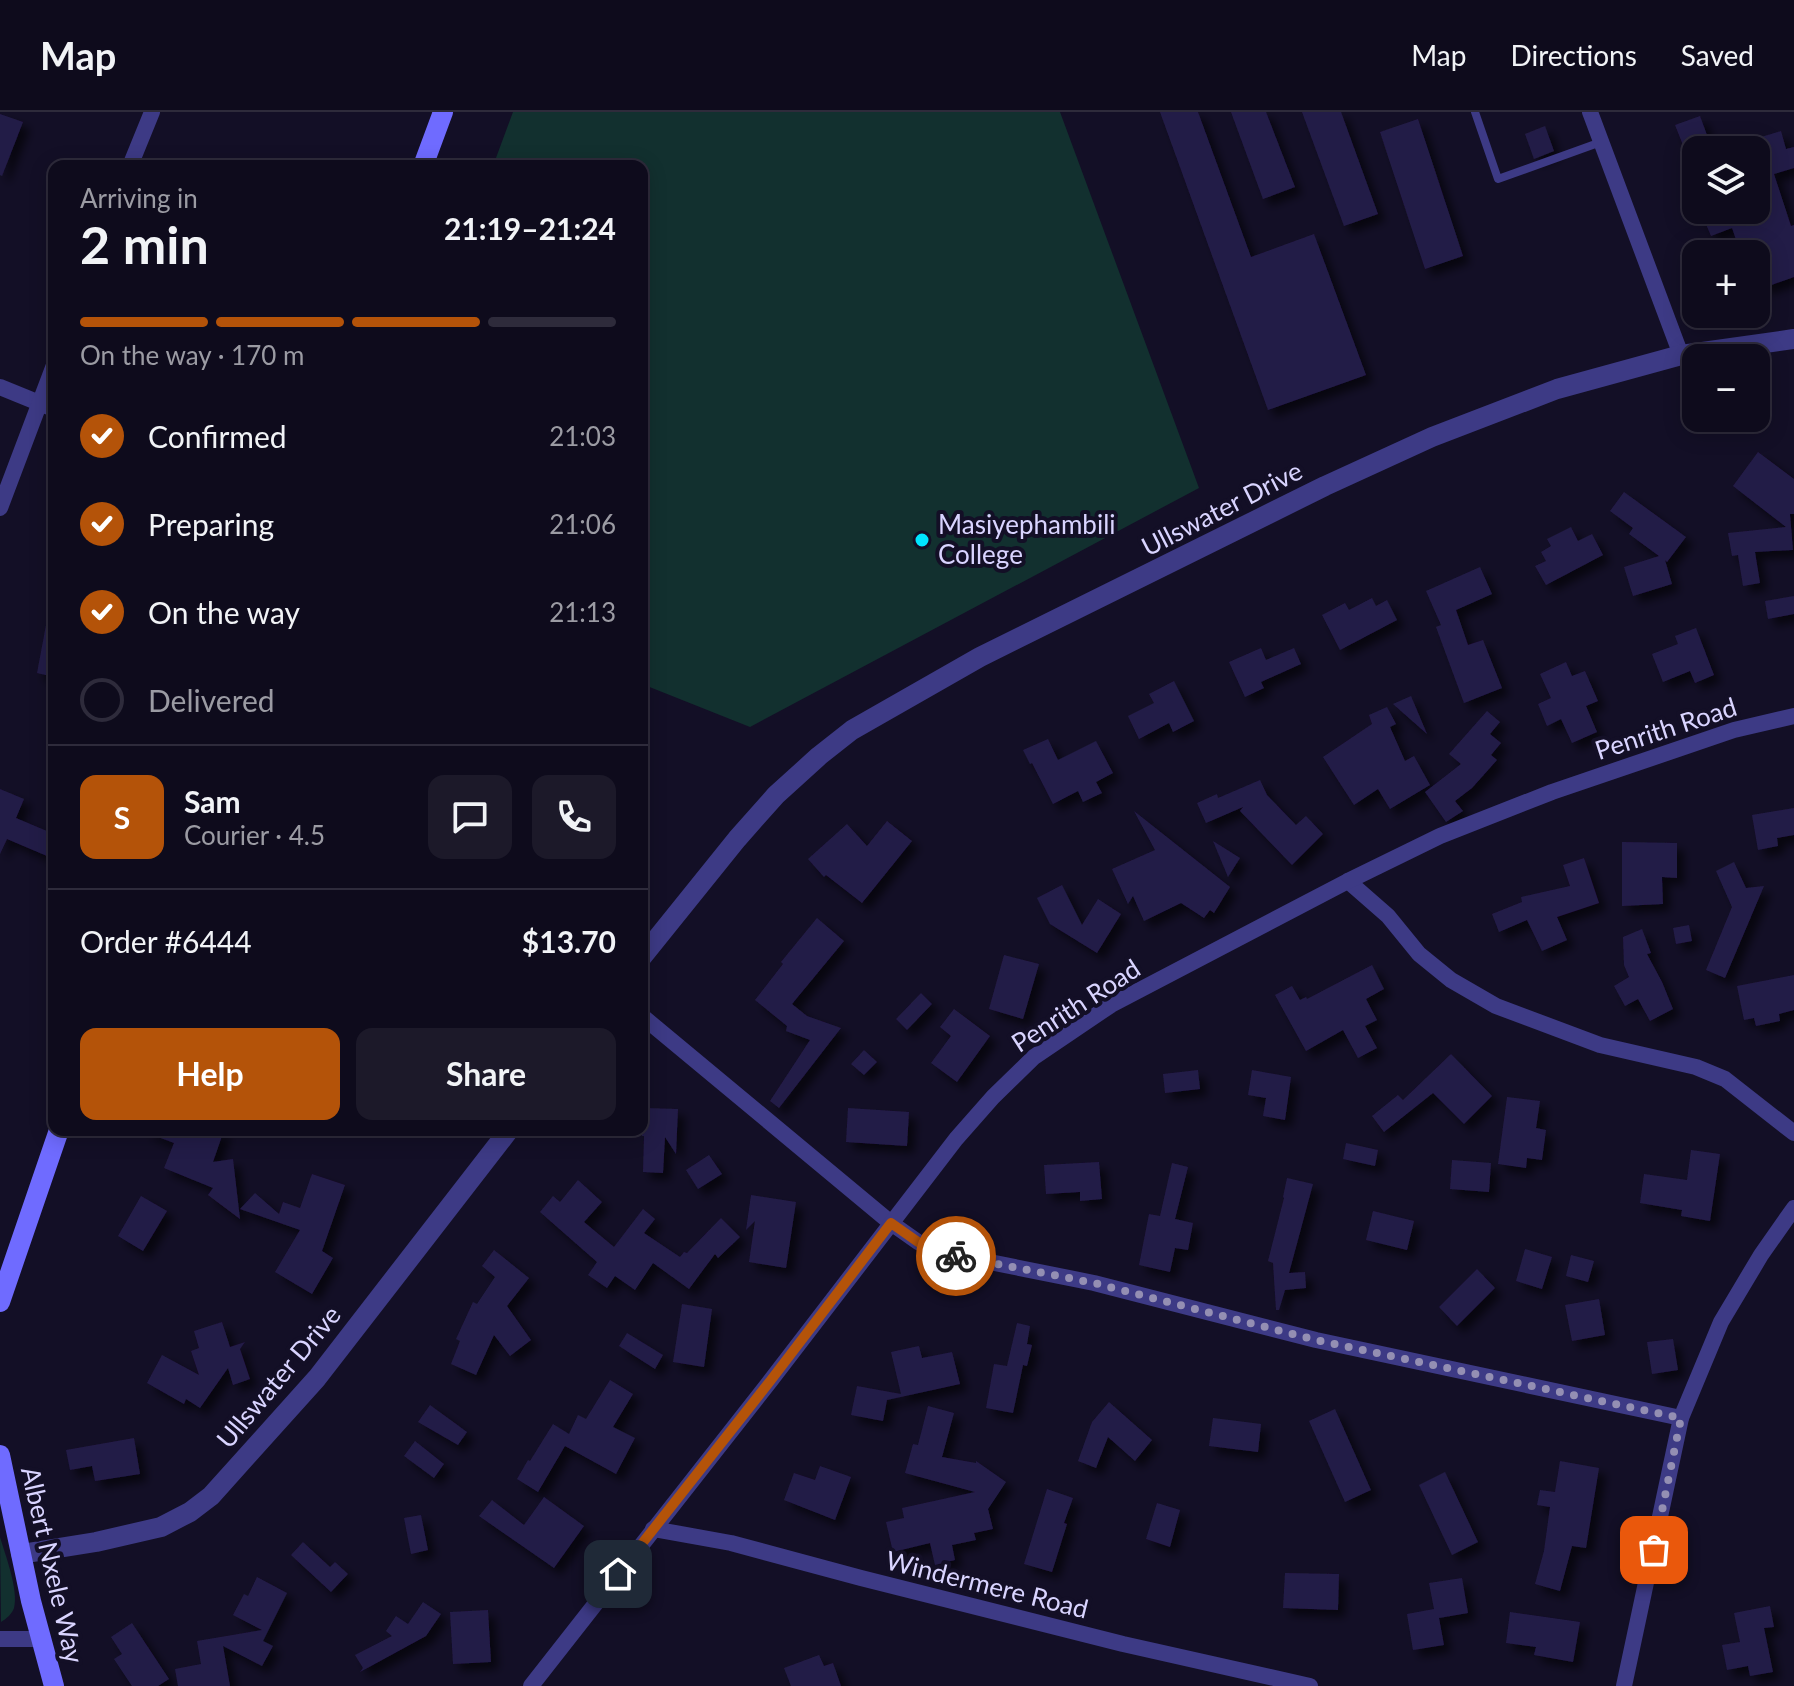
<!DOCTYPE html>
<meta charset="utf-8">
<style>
body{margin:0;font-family:Lato,sans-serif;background:#1c1929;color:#f1f3f6;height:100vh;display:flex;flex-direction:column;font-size:30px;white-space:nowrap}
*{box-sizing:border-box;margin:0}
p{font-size:26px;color:#9b9ba3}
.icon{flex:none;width:44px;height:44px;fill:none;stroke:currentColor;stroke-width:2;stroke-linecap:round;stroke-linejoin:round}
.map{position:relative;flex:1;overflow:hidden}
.panel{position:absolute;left:48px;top:48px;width:600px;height:976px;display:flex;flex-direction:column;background:#0e0b1c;border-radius:16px;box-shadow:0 4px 20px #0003,0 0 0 2px #2e2b3b}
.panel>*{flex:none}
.fabs{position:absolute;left:1682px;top:24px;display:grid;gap:16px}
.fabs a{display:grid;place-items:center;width:88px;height:88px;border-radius:16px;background:#0e0b1c;box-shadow:0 4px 20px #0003,0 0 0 2px #2e2b3b;font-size:40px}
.pin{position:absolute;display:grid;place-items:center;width:68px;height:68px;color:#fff;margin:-34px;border-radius:16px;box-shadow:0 4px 12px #0006}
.courier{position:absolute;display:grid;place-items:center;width:80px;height:80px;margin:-40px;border:6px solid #b45309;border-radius:50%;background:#fff;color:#222;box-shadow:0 2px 10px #0007}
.overview em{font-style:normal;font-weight:700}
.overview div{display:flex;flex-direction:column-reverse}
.overview{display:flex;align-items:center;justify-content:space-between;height:136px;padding:0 32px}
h1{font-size:52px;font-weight:700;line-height:60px}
.bar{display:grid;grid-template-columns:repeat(4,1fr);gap:12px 8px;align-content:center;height:96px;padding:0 32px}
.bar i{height:10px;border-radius:6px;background:#2e2b3b}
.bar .on{background:#b45309}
.bar p{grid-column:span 4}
.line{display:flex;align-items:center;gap:20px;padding:0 32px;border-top:2px solid #2e2b3b}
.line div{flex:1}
.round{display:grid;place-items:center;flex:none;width:84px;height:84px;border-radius:16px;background:#1c1929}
ol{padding:0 32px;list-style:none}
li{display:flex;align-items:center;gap:24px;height:88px}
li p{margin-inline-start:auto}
li .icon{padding:8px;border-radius:50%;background:#b45309;color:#fff;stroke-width:4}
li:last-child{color:#9b9ba3}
li i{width:44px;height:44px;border:4px solid #2e2b3b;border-radius:50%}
.primary-button{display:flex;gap:16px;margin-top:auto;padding:16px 32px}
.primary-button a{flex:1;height:92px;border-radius:16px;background:#b45309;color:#fff;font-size:32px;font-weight:700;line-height:92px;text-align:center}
.primary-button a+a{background:#1c1929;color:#f1f3f6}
header{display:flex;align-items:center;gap:48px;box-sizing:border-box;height:112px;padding:0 40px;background:#0e0b1c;border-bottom:2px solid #2e2b3b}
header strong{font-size:38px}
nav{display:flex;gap:44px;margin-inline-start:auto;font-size:28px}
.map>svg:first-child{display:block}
.green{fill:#12302f}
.building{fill:#241b47;filter:url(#shadow)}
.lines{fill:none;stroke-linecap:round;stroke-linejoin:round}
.service{stroke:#3d3a85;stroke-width:8}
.minor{stroke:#3d3a85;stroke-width:16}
.tertiary{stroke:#3d3a85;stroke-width:20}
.secondary{stroke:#6f6bff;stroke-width:20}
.done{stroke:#948fb3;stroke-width:8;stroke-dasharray:0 14.4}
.route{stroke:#b45309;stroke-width:10}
.poi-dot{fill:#00e5ff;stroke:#130f26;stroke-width:3}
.labels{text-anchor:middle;stroke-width:8;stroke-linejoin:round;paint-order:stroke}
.street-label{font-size:26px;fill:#d9d4ff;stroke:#130f26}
.poi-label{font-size:26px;fill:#d9d4ff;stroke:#130f26;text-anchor:start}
</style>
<header>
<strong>Map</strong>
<nav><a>Map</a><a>Directions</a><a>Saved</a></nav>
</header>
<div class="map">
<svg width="1794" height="1574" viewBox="0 0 1794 1574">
<defs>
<filter id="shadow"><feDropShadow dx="7" dy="7" stdDeviation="4" flood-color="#0009"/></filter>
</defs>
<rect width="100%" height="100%" fill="#130f26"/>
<!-- green -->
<g class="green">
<polygon points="513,0 1060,0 1199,376 750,615 642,572 642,54 493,54"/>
<path d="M0,1425c5,17 19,54 14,71 -2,6 -8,11 -13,14z"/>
</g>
<!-- building -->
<g class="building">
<polygon points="1160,0 1198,0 1251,145 1314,122 1366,263 1268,298"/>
<polygon points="1231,0 1266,0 1295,75 1263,87"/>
<polygon points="1302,0 1341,0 1378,102 1344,114"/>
<polygon points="0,2 23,10 2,64 0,63"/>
<polygon points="1700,4 1707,23 1704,24 1709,38 1685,38 1675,13"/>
<polygon points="1418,7 1463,144 1425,157 1380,20"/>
<polygon points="1545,14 1554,39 1534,47 1525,22"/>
<polygon points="1781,19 1786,37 1794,35 1794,56 1774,62 1791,114 1794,113 1794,165 1763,176 1756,158 1756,142 1741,142 1732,116 1711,124 1700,98 1756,98 1756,60 1767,57 1758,26"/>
<polygon points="1758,340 1794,367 1794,402 1790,402 1793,438 1755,440 1760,471 1743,474 1738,443 1732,444 1728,421 1786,415 1733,374"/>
<polygon points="1624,380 1686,425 1667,450 1665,448 1672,472 1633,484 1624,455 1659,444 1629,422 1633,416 1610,399"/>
<polygon points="1571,415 1578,429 1592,422 1603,443 1546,473 1535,454 1546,449 1541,440 1551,434 1547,427"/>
<polygon points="1480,455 1492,482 1456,498 1468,533 1483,528 1502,576 1464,591 1436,515 1441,513 1426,479"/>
<polygon points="1794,484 1794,502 1768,507 1765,489"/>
<polygon points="1372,486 1376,494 1387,488 1397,508 1340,538 1322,503 1345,491 1349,498"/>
<polygon points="46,513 54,514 54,565 37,561"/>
<polygon points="1696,516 1714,563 1695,571 1690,559 1663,570 1652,542 1678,532 1675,524"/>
<polygon points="1261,536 1266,548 1294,536 1301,552 1261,570 1264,576 1245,585 1229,550"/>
<polygon points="1566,550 1572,564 1585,559 1598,589 1586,594 1597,620 1572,631 1561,607 1547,614 1538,592 1551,586 1540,562"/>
<polygon points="1174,569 1194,609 1173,620 1169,611 1139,627 1128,604 1154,591 1149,582"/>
<polygon points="1411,584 1427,622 1393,592"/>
<polygon points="1387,595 1396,612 1390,615 1405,649 1414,644 1430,673 1390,697 1378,677 1354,693 1323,645 1372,612 1369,603"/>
<polygon points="1487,599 1500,610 1490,622 1501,631 1491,643 1497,648 1472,676 1455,689 1463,699 1446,710 1425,680 1461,652 1449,642"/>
<polygon points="1048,627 1058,648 1096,629 1113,661 1096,670 1102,681 1083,690 1078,679 1053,692 1032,651 1030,652 1023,638"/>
<polygon points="1260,668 1267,683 1296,713 1306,704 1323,722 1292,753 1240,699 1243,695 1206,711 1197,691 1217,682 1218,686"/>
<polygon points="0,677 24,687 16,706 54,722 54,747 7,727 0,742"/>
<polygon points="1794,696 1794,723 1777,726 1778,734 1758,738 1752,703"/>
<polygon points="1134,699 1230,775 1214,801 1210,798 1204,806 1181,791 1144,809 1133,784 1128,792 1112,757 1155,738"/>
<polygon points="887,709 912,729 862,791 826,763 824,765 808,747 847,712 867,734"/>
<polygon points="1213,729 1240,746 1228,765"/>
<polygon points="1622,730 1677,731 1677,766 1662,765 1663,792 1622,794"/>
<polygon points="1584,746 1599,791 1557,805 1567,828 1542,839 1527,808 1499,820 1492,802 1522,790 1521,785 1570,774 1563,753"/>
<polygon points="1734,750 1746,776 1764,774 1725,866 1706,858 1732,795 1716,759"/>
<polygon points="1062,773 1082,813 1098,787 1121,802 1097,841 1050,812 1037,786"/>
<polygon points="817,806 844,829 792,892 807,904 841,916 779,996 770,989 810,928 786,919 787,914 755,888 783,852 781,850"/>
<polygon points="1689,813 1692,829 1676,832 1673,816"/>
<polygon points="1642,817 1651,841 1647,842 1662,870 1673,897 1650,909 1638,887 1625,894 1614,874 1629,865 1624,853 1623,825"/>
<polygon points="1004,843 1039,852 1023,907 989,897"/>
<polygon points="1372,853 1384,877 1366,887 1377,908 1365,914 1377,936 1358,946 1343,918 1306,939 1275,883 1292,874 1300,888 1306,885 1307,887"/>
<polygon points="1794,863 1794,898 1779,902 1780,909 1756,914 1754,906 1744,908 1737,874"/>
<polygon points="921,881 932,892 907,918 896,907"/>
<polygon points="954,897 990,924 957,970 931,951 951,924 940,915"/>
<polygon points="864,938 877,950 864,963 851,952"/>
<polygon points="1451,942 1492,984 1464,1012 1433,981 1384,1020 1372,1004 1398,983 1403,988"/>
<polygon points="1198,958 1200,977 1165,981 1163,962"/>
<polygon points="1252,958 1291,965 1285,1008 1263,1004 1266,986 1248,983"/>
<polygon points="1507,985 1540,989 1536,1016 1546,1018 1542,1048 1527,1046 1526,1056 1498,1052"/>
<polygon points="645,996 678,997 676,1042 665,1025 663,1061 643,1060 644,1024 642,1024 642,1005 645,1005"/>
<polygon points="848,996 909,1000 907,1034 846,1030"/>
<polygon points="145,1018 224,1018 213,1050 233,1047 240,1107 208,1083 213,1076 164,1056 174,1031 145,1020"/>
<polygon points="1346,1031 1378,1038 1375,1054 1343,1047"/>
<polygon points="1691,1038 1720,1042 1710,1109 1681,1104 1682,1098 1640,1091 1644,1062 1687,1068"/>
<polygon points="709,1043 722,1062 698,1077 686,1058"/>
<polygon points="1452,1048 1491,1051 1489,1080 1450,1077"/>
<polygon points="1099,1050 1102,1087 1080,1089 1080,1080 1046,1082 1044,1053"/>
<polygon points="1172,1051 1188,1055 1175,1107 1193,1111 1188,1138 1175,1136 1170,1160 1139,1153 1149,1102 1160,1104"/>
<polygon points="312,1062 345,1073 322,1139 333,1146 312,1182 275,1160 300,1118 240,1097 255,1081 279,1102 283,1090 300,1096"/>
<polygon points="1287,1066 1313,1072 1289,1161 1305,1160 1306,1176 1285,1178 1279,1198 1276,1198 1273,1151 1268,1149 1284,1086 1283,1085"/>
<polygon points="578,1068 602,1090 584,1110 614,1135 643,1097 655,1107 644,1121 680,1145 684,1140 687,1141 721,1106 740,1125 718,1146 715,1142 689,1177 653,1151 635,1178 615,1164 607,1176 588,1163 597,1150 540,1100 553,1084 560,1090"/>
<polygon points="751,1083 796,1090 786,1156 749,1150 755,1109 746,1118"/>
<polygon points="141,1084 167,1099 143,1139 118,1124"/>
<polygon points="1373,1099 1414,1109 1407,1138 1366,1128"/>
<polygon points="1525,1137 1552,1145 1542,1177 1516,1169"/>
<polygon points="494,1138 529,1166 507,1194 531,1228 510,1244 494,1223 476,1263 451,1252 460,1229 456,1227 473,1190 477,1192 495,1165 482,1154"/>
<polygon points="1571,1143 1594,1149 1588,1170 1566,1164"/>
<polygon points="1477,1157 1495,1176 1457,1214 1439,1195"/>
<polygon points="1599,1187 1605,1223 1572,1229 1565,1193"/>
<polygon points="682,1192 712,1197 704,1255 673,1250"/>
<polygon points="222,1210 230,1235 245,1230 240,1237 250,1267 233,1273 228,1256 200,1296 186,1287 184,1292 147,1271 162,1243 199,1263 191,1239 199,1236 194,1219"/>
<polygon points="1017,1211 1030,1214 1027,1232 1032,1233 1027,1254 1023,1253 1013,1301 986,1296 994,1252 1007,1254"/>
<polygon points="627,1221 663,1243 655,1257 619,1234"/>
<polygon points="1673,1227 1678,1258 1652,1262 1647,1230"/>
<polygon points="919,1234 922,1246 952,1240 960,1272 887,1288 883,1309 851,1303 857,1274 901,1282 891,1240"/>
<polygon points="610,1268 633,1282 613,1315 635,1326 616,1362 565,1334 538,1380 517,1367 528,1348 530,1349 553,1312 569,1322 578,1303 586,1307"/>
<polygon points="1109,1290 1152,1328 1135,1349 1108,1325 1096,1356 1078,1349 1092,1310"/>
<polygon points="430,1293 467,1320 458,1333 418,1310"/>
<polygon points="928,1294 954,1301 942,1345 976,1351 976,1349 1006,1370 988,1397 993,1417 974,1421 976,1428 952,1433 955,1448 935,1453 930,1431 893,1440 886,1410 904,1406 902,1396 975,1380 905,1361 913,1332 918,1333"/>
<polygon points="1335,1297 1371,1378 1345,1390 1309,1309"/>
<polygon points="1213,1306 1261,1312 1258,1340 1209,1334"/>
<polygon points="134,1326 140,1362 95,1369 92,1354 70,1358 66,1338"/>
<polygon points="415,1329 444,1352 434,1366 404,1344"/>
<polygon points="1560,1349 1599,1356 1586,1436 1572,1434 1560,1479 1535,1472 1544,1439 1550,1395 1537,1393 1540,1378 1555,1380"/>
<polygon points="820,1354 851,1365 835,1408 784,1388 794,1361 815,1368"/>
<polygon points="1445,1360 1478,1430 1452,1443 1419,1373"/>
<polygon points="1047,1377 1073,1386 1064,1411 1067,1412 1052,1460 1024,1452"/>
<polygon points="544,1385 584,1414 554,1456 479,1404 492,1388 524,1413"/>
<polygon points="1157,1391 1180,1398 1170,1435 1146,1427"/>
<polygon points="421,1403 428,1438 411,1442 404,1406"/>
<polygon points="303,1430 330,1455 335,1450 348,1462 331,1480 291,1443"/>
<polygon points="1285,1461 1339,1462 1338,1498 1283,1496"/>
<polygon points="257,1465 287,1481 263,1529 273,1534 262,1554 223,1534 230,1574 178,1574 175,1557 201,1552 197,1529 262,1518 233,1503 244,1482 248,1484"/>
<polygon points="1462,1466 1468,1501 1439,1506 1444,1533 1413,1538 1407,1502 1434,1497 1429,1471"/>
<polygon points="423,1490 441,1502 426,1524 360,1560 363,1556 355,1543 392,1524 386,1519 396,1504 408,1512"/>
<polygon points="1770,1494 1774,1515 1764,1516 1773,1560 1750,1564 1748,1554 1727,1558 1722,1533 1740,1530 1734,1501"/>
<polygon points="488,1498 491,1550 453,1552 450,1500"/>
<polygon points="1510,1500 1580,1510 1573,1550 1534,1543 1536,1535 1506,1531"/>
<polygon points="132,1511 169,1567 158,1574 132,1574 114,1547 122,1542 111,1525"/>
<polygon points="819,1543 824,1554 833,1551 841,1574 791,1574 784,1556"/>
</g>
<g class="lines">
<!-- service -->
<polyline class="service" points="1475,0 1498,67 1601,30"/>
<!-- minor -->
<g class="minor">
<polyline points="1590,0 1681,243"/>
<polyline points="130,54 152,0"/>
<polyline points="0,275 54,297"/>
<polyline points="0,396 54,253"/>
<polyline points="1348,769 1388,804 1419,842 1451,868 1496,894 1600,933 1696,955 1725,967 1794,1021"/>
<polyline points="642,904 891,1111 918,1130 945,1141 1094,1171 1316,1228 1681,1306"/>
<polyline points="653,1417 731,1431 861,1466 1123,1532 1310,1574"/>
<polyline points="0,1527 41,1527"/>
<polyline points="531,1574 771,1268 956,1027 993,985 1034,945 1111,893 1348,769 1440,724 1552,680 1734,618 1794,604"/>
<polyline points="1624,1574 1681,1306 1721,1210 1761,1143 1794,1096"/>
</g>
<!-- tertiary -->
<g class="tertiary">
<polyline points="642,845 737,727 776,683 819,644 852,618 980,545 1325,374 1432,325 1557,277 1681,243 1794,227"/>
<polyline points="21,1442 96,1430 161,1415 190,1400 211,1384 317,1266 509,1018"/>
</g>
<!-- secondary -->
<g class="secondary">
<polyline points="423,54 443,0"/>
<polyline points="0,1190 59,1018"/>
<polyline points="0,1343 31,1489 54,1574"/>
</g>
</g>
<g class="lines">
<!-- done -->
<polyline class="done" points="956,1144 1094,1171 1316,1228 1681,1306 1654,1438"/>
<!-- route -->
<polyline class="route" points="618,1462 771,1268 891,1111 918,1130 956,1144"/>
</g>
<!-- markers -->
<circle class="poi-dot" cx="922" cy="428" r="8"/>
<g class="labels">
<!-- street labels -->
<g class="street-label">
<text transform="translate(1222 397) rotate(-27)" y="9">Ullswater Drive</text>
<text transform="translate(1666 617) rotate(-18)" y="9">Penrith Road</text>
<text transform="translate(1076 894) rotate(-33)" y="9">Penrith Road</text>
<text transform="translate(279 1265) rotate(-50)" y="9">Ullswater Drive</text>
<text transform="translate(52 1453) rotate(77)" y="9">Albert Nxele Way</text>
<text transform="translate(987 1473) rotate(14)" y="9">Windermere Road</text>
</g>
<!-- poi labels -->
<g class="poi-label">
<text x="938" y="422">Masiyephambili<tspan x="938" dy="30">College</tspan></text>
</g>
</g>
</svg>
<div class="fabs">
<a><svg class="icon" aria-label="layers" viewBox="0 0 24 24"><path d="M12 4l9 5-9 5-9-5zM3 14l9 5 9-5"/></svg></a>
<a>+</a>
<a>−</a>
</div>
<div class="pin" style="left:1654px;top:1438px;background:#ea580c"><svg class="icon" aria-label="bag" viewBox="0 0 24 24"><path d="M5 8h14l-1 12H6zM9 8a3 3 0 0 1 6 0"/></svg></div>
<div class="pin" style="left:618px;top:1462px;background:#1f2937"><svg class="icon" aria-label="home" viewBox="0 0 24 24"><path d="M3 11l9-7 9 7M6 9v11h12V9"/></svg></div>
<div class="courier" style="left:956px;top:1144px"><svg class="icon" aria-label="bike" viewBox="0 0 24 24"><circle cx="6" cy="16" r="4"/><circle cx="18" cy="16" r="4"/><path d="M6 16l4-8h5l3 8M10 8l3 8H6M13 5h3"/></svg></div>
<section class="panel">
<div class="overview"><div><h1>2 min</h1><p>Arriving in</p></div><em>21:19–21:24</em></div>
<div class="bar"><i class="on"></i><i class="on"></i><i class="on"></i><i></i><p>On the way · 170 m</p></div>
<ol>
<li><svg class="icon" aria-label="check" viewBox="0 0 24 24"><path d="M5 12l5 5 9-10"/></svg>Confirmed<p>21:03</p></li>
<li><svg class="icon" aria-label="check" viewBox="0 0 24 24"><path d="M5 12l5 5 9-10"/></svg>Preparing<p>21:06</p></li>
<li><svg class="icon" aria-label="check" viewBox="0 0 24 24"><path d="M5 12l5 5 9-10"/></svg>On the way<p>21:13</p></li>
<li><i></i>Delivered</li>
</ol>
<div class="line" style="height:144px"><b class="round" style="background:#b45309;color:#fff">S</b><div><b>Sam</b><p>Courier · 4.5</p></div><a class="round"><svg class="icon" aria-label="chat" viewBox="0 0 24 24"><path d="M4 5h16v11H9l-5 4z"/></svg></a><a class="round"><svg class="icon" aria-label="phone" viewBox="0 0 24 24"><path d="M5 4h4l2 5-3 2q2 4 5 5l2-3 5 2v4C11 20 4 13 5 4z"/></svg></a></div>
<div class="line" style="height:104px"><div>Order #6444</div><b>$13.70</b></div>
<div class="primary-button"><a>Help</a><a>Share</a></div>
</section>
</div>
